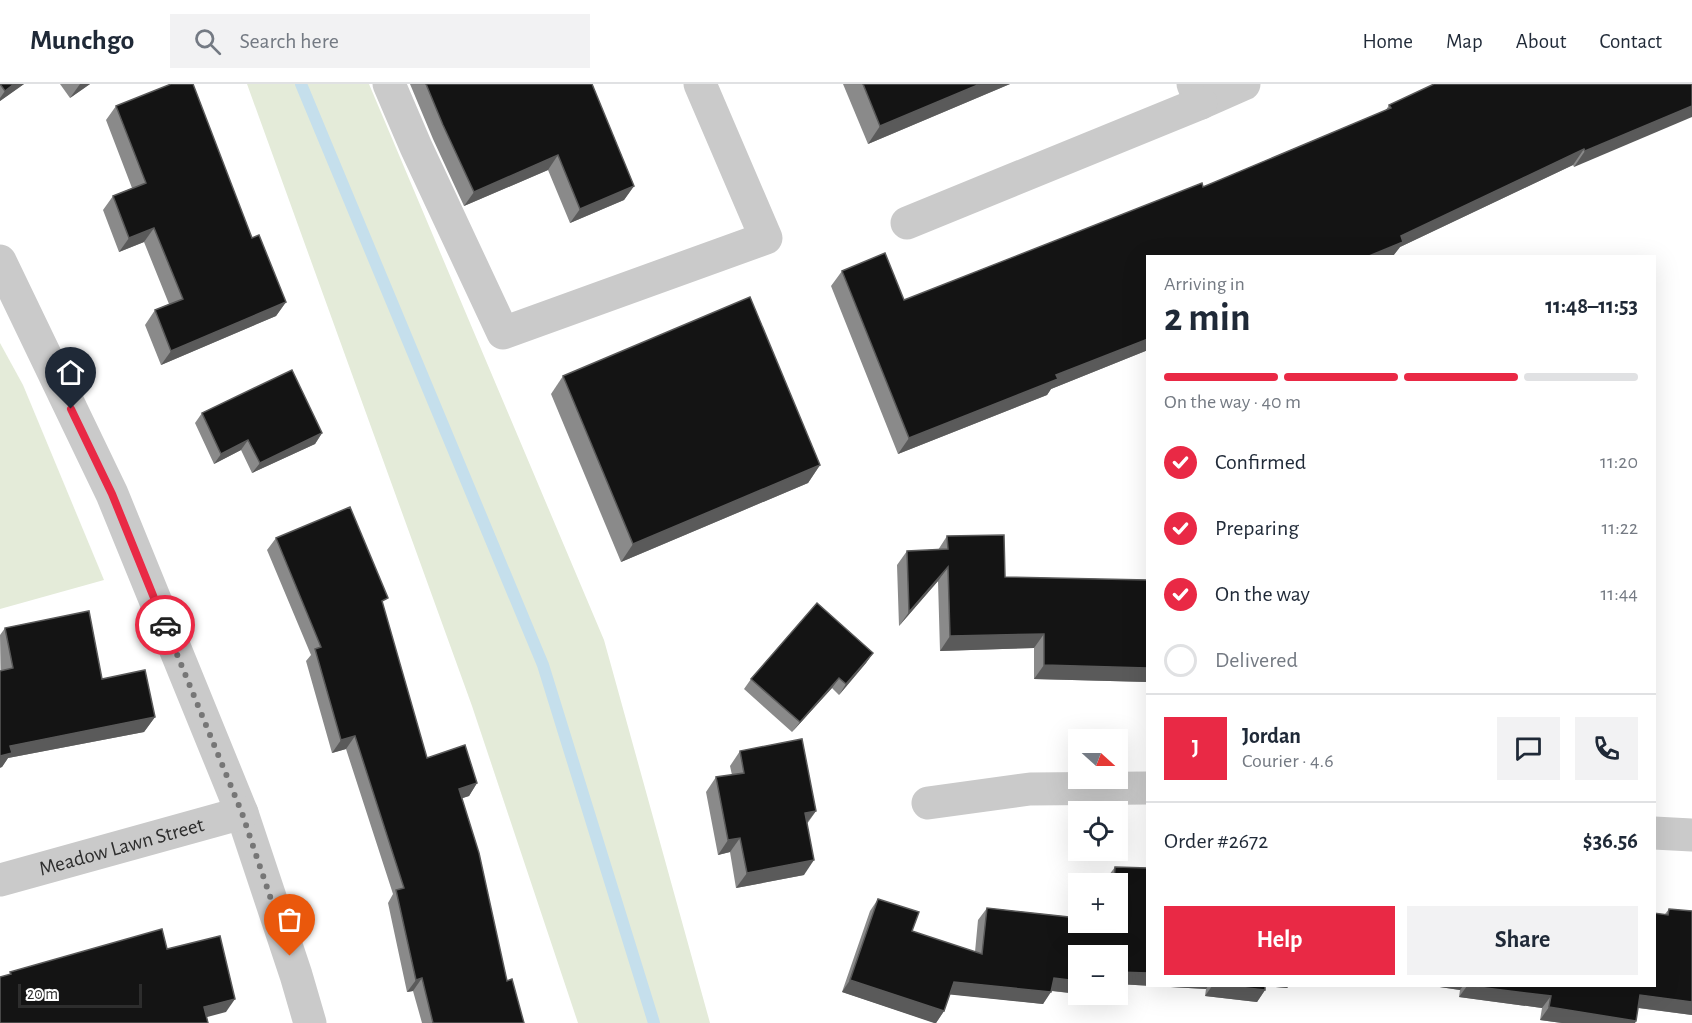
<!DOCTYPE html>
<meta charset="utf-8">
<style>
body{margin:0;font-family:"Alegreya Sans",sans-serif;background:#f2f2f3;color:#1f2937;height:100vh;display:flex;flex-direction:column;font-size:22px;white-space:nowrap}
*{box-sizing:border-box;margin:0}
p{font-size:20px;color:#747a83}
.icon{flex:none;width:33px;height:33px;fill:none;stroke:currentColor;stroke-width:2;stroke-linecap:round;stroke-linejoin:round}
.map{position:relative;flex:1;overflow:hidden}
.side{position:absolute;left:1146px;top:171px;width:510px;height:732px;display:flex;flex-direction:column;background:#fff;border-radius:0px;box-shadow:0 6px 24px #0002}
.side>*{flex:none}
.needle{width:39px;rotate:111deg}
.fabs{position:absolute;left:1068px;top:645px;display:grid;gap:12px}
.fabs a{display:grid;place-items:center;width:60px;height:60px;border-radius:0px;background:#fff;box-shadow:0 6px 24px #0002;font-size:30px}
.scale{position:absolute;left:18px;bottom:15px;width:124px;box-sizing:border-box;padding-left:6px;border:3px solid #2d2d2d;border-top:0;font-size:16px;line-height:21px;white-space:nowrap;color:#2d2d2d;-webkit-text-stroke:4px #fff;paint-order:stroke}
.pin{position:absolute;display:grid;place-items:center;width:51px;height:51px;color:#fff;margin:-62px -26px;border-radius:50% 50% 50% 0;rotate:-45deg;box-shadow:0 0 6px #0007}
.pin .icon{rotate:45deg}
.courier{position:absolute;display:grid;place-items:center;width:60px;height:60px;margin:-30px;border:4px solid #e92945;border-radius:50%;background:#fff;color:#222;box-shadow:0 2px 8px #0007}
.head em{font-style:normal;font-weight:700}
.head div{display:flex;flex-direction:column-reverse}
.head{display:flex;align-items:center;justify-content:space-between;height:102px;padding:0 18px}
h1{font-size:39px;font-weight:700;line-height:45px}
.bar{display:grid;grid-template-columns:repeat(4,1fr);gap:9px 6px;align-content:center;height:72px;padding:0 18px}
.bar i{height:8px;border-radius:4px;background:#e0e1e3}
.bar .on{background:#e92945}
.bar p{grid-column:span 4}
.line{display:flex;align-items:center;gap:15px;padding:0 18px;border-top:2px solid #e0e1e3}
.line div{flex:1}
.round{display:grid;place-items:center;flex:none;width:63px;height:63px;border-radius:0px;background:#f2f2f3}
ol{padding:0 18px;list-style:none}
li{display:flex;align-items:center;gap:18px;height:66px}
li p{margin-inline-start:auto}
li .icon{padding:6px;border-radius:50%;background:#e92945;color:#fff;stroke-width:4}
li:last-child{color:#747a83}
li i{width:33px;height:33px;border:3px solid #e0e1e3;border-radius:50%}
.button{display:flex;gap:12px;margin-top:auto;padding:12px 18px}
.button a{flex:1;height:69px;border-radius:0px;background:#e92945;color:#fff;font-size:24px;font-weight:700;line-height:69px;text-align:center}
.button a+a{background:#f2f2f3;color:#1f2937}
header{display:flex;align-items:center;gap:36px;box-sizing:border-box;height:84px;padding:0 30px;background:#fff;border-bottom:2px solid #e0e1e3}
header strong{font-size:28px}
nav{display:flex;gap:33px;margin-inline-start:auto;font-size:21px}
.search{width:420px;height:54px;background:#f2f2f3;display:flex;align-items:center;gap:15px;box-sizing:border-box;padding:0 21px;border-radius:0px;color:#747a83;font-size:22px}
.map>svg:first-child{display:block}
.grass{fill:#e4ebd9}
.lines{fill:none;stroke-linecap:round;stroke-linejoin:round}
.stream{stroke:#c5dfec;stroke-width:12}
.minor{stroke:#cacaca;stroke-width:33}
.wall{fill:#8a8a8a}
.shaded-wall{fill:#5a5a5a}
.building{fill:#141414;stroke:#5a5a5a;stroke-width:1.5}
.done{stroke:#767676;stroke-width:6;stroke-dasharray:0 10.8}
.route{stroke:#e92945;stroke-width:8}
.labels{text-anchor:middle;stroke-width:6;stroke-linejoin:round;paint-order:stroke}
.street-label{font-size:21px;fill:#2d2d2d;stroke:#fff}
</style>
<header>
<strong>Munchgo</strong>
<div class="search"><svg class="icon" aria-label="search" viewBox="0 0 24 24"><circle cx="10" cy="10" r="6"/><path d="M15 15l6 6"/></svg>Search here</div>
<nav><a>Home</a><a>Map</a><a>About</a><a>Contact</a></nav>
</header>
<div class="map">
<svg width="1692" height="939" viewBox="0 0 1692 939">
<rect width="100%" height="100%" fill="#fff"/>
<!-- grass -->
<g class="grass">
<polygon points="247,0 369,0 604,556 710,939 578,939 472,622"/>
<polygon points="0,259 23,301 104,496 0,525"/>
</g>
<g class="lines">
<!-- stream -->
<polyline class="stream" points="301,0 543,581 654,939"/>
<!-- minor -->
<g class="minor">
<polyline points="389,0 416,63 503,249 766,154 700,0"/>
<polyline points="1193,0 1201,19 1244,0"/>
<polyline points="907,139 1201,19"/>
<polyline points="0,177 112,410 242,729 296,891 310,939"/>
<polyline points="928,719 1030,705 1148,704"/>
<polyline points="1654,749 1692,751"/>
<path id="s1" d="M0,796l242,-67"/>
</g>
</g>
<!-- wall -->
<g class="wall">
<polygon points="0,0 24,0 0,17"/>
<polygon points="60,0 90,0 70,14"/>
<polygon points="410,0 592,0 634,102 624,116 570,139 548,86 464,122 433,55"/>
<polygon points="843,0 1010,0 868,60"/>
<polygon points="1692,0 1574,83 1573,81 1400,163 1393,172 1148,172 1148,266 1051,305 1047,311 898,370 831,202 842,187 904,216 1203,103 1386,26 1389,21"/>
<polygon points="116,22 252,154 286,218 276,232 161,281 145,241 155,226 169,220 144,158 119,168 103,126 113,112 132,104 106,36"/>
<polygon points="563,292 820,381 808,399 621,478 551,310"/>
<polygon points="202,329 322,349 315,360 252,389 241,366 214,380 195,339"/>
<polygon points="947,452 1005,493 1148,496 1148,598 1034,595 1034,564 940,567 938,497 899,542 897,481 907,467 938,466"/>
<polygon points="276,454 383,521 427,674 477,699 469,712 462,714 507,897 524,939 422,939 413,907 407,908 388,819 393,810 346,665 332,669 306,577 311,571 267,466"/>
<polygon points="5,544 102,595 155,633 144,648 8,674 2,683 0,551"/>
<polygon points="873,569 866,579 839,611 832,604 792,648 744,605 751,595"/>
<polygon points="740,667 816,727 807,740 804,791 736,804 730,768 718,771 706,708 716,693 732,691 730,682"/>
<polygon points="1115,783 1148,902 1289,902 1287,904 1265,902 1265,906 1257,918 1205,912 1206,905 1118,900 1118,872 1078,898 1070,909 1051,907 1043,920 950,910 944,927 936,939 842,908 870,827 878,815 912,847 975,868 978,836 987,824 1118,838 1118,800 1106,800 1106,795"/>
<polygon points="1669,825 1692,827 1692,931 1638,924 1635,939 1562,939 1540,936 1542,924 1459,913 1460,906 1433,902 1654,902 1665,830"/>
</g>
<!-- shaded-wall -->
<g class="shaded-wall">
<polygon points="14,0 24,0 0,17 0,14 5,7"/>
<polygon points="80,0 90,0 70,14"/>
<polygon points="980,0 1010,0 868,60 880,42"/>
<polygon points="1692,22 1692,33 1574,83 1585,67"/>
<polygon points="1584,65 1573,81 1400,163 1393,172 1369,172 1401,152"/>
<polygon points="558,71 548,86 464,122 474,108"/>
<polygon points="634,102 624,116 570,139 580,125"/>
<polygon points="154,144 144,158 119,168 129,154"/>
<polygon points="286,218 276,232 161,281 171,267"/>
<polygon points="1148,255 1148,266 1051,305 1047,311 898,370 909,354 1056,291"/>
<polygon points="322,349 315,360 252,389 260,379"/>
<polygon points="248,356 241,366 214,380 221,370"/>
<polygon points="820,381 808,399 621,478 633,460"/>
<polygon points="948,483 938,497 899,542 909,528"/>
<polygon points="1044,550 1034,564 940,567 950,552"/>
<polygon points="873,569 866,579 839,611 846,600"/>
<polygon points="1044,581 1148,584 1148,598 1034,595"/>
<polygon points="839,594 832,604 792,648 800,638"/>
<polygon points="155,633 144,648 8,674 2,683 0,684 0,672 10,662"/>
<polygon points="355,652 346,665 332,669 341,656"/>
<polygon points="477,699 469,712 451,718 459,705"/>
<polygon points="816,727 805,741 805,729"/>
<polygon points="740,754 730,768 718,771 728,756"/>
<polygon points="814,776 804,791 736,804 747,789"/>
<polygon points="1078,888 1078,898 1070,909 1046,906 1054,894"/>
<polygon points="1118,888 1148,889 1148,902 1208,902 1206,905 1118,900"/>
<polygon points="422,894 413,907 407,908 416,896"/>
<polygon points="850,896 944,927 936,939 934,939 842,908"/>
<polygon points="954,898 1051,908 1043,920 945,910"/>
<polygon points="1212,902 1230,902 1265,906 1257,918 1205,912"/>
<polygon points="1263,902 1289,902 1287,904"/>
<polygon points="1433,902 1463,902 1460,906"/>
<polygon points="1467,902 1551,912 1542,924 1459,913"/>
<polygon points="1640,911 1692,918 1692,931 1632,923"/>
<polygon points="235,915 226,928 196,936 204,923"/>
<polygon points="1549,923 1636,937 1635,939 1562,939 1540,936"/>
</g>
<!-- building -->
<g class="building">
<polygon points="0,0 14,0 5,7"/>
<polygon points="171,0 193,0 252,154 259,151 286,218 171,267 155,226 183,215 154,144 129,154 113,112 146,99 116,22"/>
<polygon points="426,0 592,0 634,102 580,125 558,71 474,108 443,41"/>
<polygon points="863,0 980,0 880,42"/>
<polygon points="1434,0 1692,0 1692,22 1585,67 1584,65 1401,152 1403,158 1369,172 1148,172 1148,255 1056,291 1058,295 909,354 842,187 885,169 904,216 1202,99 1203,103 1391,24 1389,21"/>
<polygon points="750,213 820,381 633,460 563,292"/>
<polygon points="292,286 322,349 260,379 248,356 221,370 202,329"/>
<polygon points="350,423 388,514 382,517 427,674 465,661 477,699 459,705 479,769 507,897 512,895 524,939 433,939 422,894 416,896 396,806 404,804 355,652 341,656 315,565 321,563 276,454"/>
<polygon points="1004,451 1005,493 1148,496 1148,584 1044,581 1044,550 950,552 948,483 909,528 907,467 948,465 947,452"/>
<polygon points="817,519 873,569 846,600 839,594 800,638 751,595"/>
<polygon points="89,527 102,595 145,586 155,633 10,662 12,669 0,672 0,587 13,584 5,544"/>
<polygon points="802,655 816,727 805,729 814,776 747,789 740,754 728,756 716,693 744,689 740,667"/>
<polygon points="1115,783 1148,784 1148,889 1118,888 1118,872 1078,872 1078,897 1054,894 1051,908 954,898 944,927 850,896 878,815 919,828 912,847 982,870 987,824 1078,834 1078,838 1118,838 1118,800 1114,800"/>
<polygon points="1669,825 1692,827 1692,918 1640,911 1636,937 1549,923 1551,912 1470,902 1654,902 1654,829 1668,831"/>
<polygon points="162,845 167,865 220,852 235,915 204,923 208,939 0,939 0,893 11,890 10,888"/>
<polygon points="1230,902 1265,902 1265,906"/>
</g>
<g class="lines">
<!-- done -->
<polyline class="done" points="165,541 242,729 290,872"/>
<!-- route -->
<polyline class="route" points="71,325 112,410 165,541"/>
</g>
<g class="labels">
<!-- street labels -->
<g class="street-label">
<text dy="7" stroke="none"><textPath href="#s1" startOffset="126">Meadow Lawn Street</textPath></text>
</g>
</g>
</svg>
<div class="fabs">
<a><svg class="needle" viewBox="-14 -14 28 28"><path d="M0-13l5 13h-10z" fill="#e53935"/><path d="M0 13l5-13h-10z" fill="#747a83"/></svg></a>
<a><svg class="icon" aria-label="locate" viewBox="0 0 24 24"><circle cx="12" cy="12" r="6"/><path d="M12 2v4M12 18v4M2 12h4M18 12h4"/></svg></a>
<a>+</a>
<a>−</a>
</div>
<div class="scale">20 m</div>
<div class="pin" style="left:290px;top:872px;background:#ea580c"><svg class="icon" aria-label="bag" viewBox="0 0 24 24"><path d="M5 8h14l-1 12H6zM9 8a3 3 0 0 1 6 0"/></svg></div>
<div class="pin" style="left:71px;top:325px;background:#1f2937"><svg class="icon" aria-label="home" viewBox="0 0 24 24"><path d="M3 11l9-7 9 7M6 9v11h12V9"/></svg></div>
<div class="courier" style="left:165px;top:541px"><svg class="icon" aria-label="car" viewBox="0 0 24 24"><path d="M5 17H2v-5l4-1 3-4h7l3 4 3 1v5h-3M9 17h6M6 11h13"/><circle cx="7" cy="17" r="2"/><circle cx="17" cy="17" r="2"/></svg></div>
<section class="side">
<div class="head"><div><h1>2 min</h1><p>Arriving in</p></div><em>11:48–11:53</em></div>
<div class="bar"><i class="on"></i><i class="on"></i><i class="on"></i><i></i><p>On the way · 40 m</p></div>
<ol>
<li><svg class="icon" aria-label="check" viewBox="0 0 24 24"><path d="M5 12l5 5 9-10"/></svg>Confirmed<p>11:20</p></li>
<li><svg class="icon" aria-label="check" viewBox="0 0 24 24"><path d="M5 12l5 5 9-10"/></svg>Preparing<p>11:22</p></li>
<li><svg class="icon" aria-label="check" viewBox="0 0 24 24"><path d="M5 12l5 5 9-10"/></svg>On the way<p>11:44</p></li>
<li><i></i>Delivered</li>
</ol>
<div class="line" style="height:108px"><b class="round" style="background:#e92945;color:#fff">J</b><div><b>Jordan</b><p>Courier · 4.6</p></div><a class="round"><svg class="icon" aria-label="chat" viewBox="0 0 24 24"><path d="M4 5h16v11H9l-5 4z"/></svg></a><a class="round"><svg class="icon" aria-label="phone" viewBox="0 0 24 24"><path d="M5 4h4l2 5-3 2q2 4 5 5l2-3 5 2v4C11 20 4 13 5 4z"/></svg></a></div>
<div class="line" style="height:78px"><div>Order #2672</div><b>$36.56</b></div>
<div class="button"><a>Help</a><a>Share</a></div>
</section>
</div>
